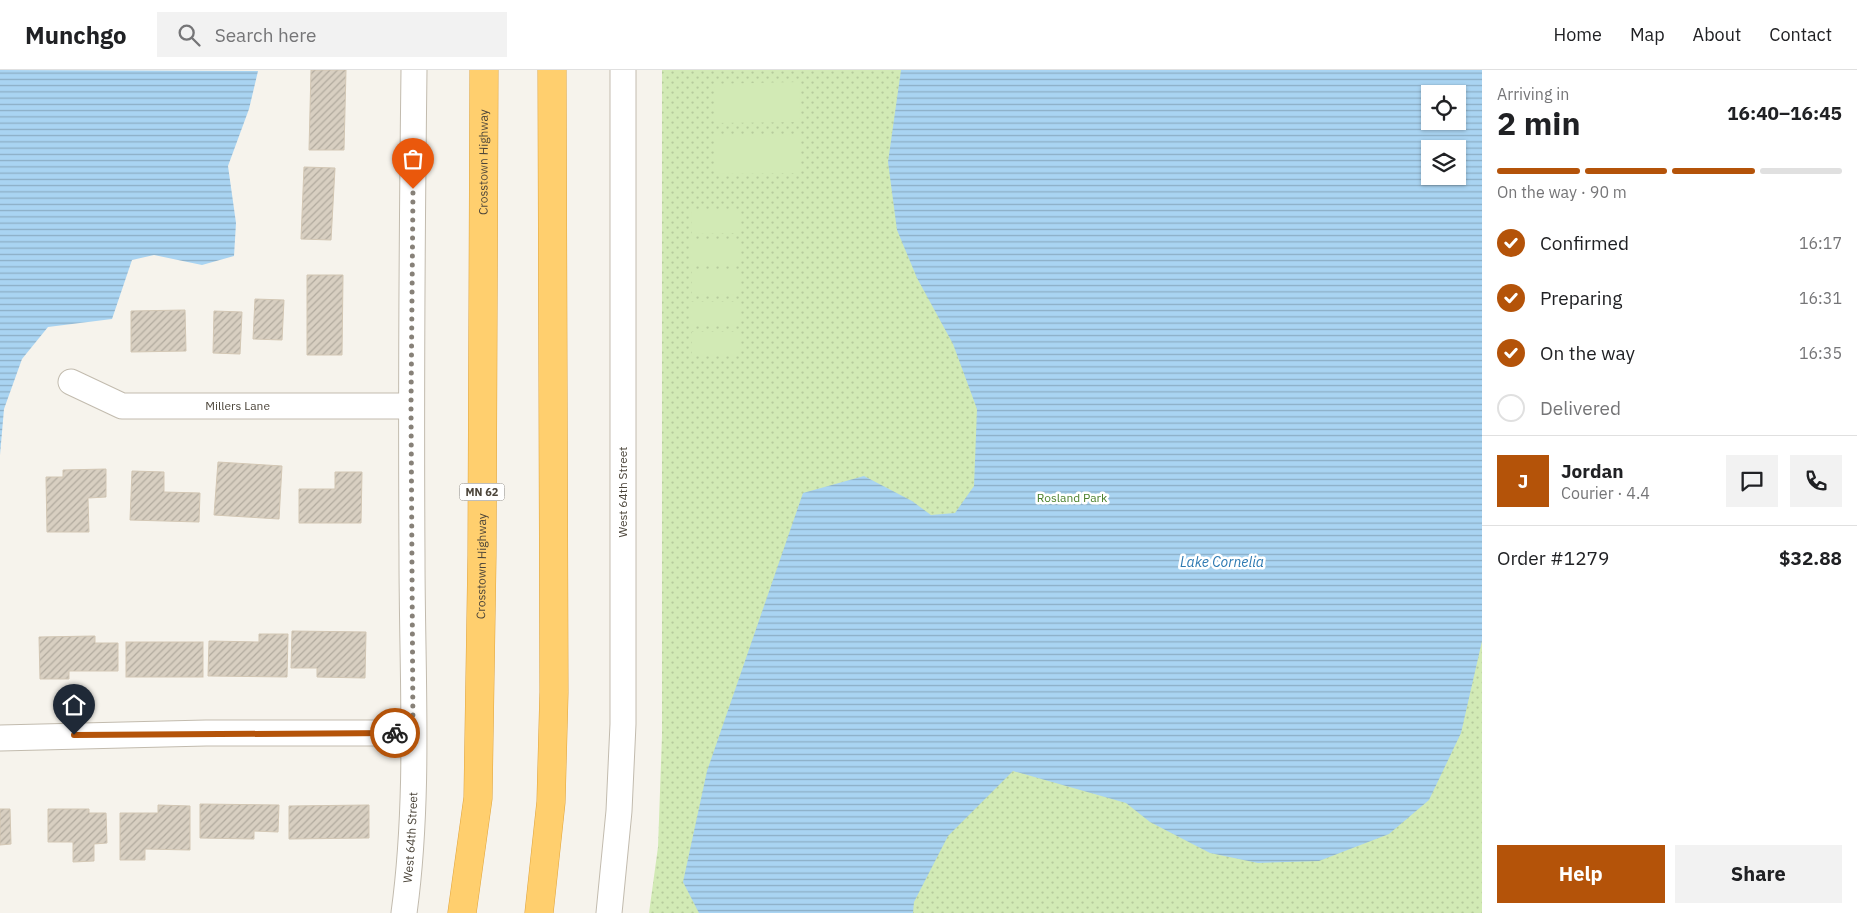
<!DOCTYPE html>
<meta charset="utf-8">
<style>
body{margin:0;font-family:"IBM Plex Sans",sans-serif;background:#f2f2f2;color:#202124;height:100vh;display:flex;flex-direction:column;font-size:19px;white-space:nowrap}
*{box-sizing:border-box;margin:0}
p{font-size:16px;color:#757577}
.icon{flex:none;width:28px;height:28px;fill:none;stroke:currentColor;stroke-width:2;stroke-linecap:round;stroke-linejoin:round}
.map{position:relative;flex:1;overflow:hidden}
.panel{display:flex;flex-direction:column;background:#fff;width:375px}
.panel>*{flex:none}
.controls{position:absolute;left:1421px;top:15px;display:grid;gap:10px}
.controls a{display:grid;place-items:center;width:45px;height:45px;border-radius:0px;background:#fff;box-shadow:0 1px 4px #0004;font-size:25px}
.pin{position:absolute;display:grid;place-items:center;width:42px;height:42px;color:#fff;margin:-51px -21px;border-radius:50% 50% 50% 0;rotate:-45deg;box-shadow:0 0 5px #0007}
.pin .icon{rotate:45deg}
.courier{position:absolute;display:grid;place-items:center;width:50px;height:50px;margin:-25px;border:4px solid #b45309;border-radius:50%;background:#fff;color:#222;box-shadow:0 1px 6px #0007}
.head em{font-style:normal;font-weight:700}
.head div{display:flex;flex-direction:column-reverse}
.head{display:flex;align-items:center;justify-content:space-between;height:85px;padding:0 15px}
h1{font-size:32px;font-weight:700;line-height:38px}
.bar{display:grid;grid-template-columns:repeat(4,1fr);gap:8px 5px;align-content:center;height:60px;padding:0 15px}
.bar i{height:6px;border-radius:4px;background:#e0e0e0}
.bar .selected{background:#b45309}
.bar p{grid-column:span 4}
.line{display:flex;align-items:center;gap:12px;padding:0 15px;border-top:1px solid #e0e0e0}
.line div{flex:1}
.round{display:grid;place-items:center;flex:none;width:52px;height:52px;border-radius:0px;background:#f2f2f2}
ol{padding:0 15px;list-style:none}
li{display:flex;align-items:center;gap:15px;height:55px}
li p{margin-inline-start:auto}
li .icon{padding:5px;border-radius:50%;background:#b45309;color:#fff;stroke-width:4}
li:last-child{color:#757577}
li i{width:28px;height:28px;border:2px solid #e0e0e0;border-radius:50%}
.primary-button{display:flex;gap:10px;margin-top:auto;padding:10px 15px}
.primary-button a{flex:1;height:58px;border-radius:0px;background:#b45309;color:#fff;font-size:20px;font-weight:700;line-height:58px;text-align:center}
.primary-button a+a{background:#f2f2f2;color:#202124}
header{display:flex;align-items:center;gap:30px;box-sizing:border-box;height:70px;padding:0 25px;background:#fff;border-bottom:1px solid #e0e0e0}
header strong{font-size:24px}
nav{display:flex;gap:28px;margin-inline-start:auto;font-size:18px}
.search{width:350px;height:45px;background:#f2f2f2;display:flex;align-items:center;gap:12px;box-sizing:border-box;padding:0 18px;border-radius:0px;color:#757577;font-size:19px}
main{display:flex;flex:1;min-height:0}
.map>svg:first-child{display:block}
.grass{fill:url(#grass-dots);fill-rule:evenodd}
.pitch{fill:#d2eab5}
.water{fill:url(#water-rules);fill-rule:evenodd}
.building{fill:url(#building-hatch);stroke:#d3c7b4}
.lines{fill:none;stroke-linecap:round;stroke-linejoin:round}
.minor-casing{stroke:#c2bbae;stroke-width:27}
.motorway-casing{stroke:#e0a43c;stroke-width:29}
.minor{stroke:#fff;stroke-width:25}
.motorway{stroke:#ffcf6e;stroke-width:28}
.done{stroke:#878178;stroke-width:5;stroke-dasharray:0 9}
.route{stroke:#b45309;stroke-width:6}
.labels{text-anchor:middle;stroke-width:5;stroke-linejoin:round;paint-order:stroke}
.shield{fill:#fff;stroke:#817c74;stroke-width:1}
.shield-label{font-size:11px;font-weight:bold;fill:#4b4439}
.street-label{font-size:12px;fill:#4b4439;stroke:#fff}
.park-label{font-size:12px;fill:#4a7f2a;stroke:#fff}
.water-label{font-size:14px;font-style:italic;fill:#2e7ab2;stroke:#fff}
</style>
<header>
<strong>Munchgo</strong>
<div class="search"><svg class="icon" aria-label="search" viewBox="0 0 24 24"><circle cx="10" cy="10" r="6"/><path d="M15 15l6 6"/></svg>Search here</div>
<nav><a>Home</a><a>Map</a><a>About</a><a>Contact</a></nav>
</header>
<main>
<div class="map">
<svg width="1482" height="843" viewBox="0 0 1482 843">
<defs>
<pattern id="grass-dots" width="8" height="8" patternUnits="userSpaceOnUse" patternTransform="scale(1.25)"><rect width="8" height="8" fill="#d2eab5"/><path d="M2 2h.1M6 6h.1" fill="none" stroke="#b6ca9c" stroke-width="1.8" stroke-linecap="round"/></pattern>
<pattern id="water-rules" width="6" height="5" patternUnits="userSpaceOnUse" patternTransform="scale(1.25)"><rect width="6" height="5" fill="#a9d4f2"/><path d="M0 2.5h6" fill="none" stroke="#8caec5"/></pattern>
<pattern id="building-hatch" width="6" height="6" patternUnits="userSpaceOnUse" patternTransform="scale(1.25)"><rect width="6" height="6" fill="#d8cfc1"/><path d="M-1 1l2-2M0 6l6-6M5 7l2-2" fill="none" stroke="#b1aa9e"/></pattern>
</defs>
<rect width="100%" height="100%" fill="#f6f3ec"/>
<!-- grass -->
<path class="grass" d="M662,0h820v843h-833l9,-66 4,-111zM1430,24h28v27h-28zM1430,79h28v27h-28z"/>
<!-- pitch -->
<g class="pitch">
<polygon points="799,12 800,52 715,53 714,14"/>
<polygon points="800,64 800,103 715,104 715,65"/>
<polygon points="691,140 740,140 740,163 692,164"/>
<rect x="691" y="171" width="48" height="23"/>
<polygon points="692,201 740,201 740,224 692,225"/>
<rect x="691" y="232" width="49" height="23"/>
<rect x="692" y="262" width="48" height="23"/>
</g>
<!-- water -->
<g class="water">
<polygon points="0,0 258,1 249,39 228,96 236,153 234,186 202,195 154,185 132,190 112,249 48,257 22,289 4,339 0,385"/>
<path d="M901,0h581v571l-21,92 -32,67 -40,34 -70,27 -61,2 -48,-10 -60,-31 -24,-19 -113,-32 -65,65 -34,66 -1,11h-214l-16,-31 24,-111 96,-278 61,-17 48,25 19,14 24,-2 19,-27 3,-77 -24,-65 -36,-66 -20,-48 -9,-68zM1430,24h28v27h-28zM1430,79h28v27h-28z"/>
</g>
<!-- building -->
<g class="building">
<polygon points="311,0 346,0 344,80 309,80"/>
<polygon points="304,97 335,98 331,170 301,169"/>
<polygon points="307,205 343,205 342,285 307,285"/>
<polygon points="255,229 284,230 282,270 253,269"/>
<polygon points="185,240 186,281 131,282 131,241"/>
<polygon points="214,241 242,242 240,284 213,283"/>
<polygon points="218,392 282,396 279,449 214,445"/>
<polygon points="106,399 106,427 88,428 89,462 47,462 46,407 63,407 63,400"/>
<polygon points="132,401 164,402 164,422 200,423 199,452 130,450"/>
<polygon points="335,402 362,402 361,453 299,453 299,419 335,419"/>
<polygon points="292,561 366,562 365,608 317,607 317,598 291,598"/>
<polygon points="259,564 288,564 287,607 208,606 209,571 259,572"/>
<polygon points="95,566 95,573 118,573 118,601 69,601 69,609 40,609 39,567"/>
<rect x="126" y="572" width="77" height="35"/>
<polygon points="200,734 279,735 278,762 254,761 254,769 200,768"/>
<polygon points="158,735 190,736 190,780 145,779 145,790 120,790 120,743 158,743"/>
<polygon points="369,735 369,768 289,769 289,736"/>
<polygon points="0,739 10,739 11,774 0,775"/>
<polygon points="48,739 89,739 89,743 106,743 107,773 94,774 94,791 73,792 73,772 48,772"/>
</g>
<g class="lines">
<!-- minor casing -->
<g class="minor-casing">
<g id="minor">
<path id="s1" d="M71,312l51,24h289"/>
<polyline points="0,668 206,663 413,663"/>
<path id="s2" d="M404,843c16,-117 8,-238 8,-356 -1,-162 0,-325 2,-487"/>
<polyline points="609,843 619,741 623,654 623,0"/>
</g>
</g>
<!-- motorway casing -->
<g class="motorway-casing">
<g id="motorway">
<path id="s3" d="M462,843l16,-115 4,-243 2,-485"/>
<polyline points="539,843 551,732 554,622 552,0"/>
</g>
</g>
<!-- minor -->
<use href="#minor" class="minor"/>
<!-- motorway -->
<use href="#motorway" class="motorway"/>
</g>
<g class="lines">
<!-- done -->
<polyline class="done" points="395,663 413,663 411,336 413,119"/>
<!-- route -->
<polyline class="route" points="74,665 395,663"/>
</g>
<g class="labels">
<!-- shield labels -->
<rect class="shield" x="459.5" y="413.5" width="45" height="17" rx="4"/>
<g class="shield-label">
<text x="482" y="426">MN 62</text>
</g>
<!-- street labels -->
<g class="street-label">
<text dy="4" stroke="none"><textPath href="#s3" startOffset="752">Crosstown Highway</textPath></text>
<text dy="4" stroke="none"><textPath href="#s1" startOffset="172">Millers Lane</textPath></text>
<text transform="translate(623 422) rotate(-90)" y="4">West 64th Street</text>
<text dy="4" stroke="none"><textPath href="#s3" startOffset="348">Crosstown Highway</textPath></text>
<text dy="4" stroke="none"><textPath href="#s2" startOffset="76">West 64th Street</textPath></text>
</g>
<!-- park labels -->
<g class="park-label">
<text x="1072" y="432">Rosland Park</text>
</g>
<!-- water labels -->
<g class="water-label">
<text x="1222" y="497">Lake Cornelia</text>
</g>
</g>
</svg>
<div class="controls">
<a><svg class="icon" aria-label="locate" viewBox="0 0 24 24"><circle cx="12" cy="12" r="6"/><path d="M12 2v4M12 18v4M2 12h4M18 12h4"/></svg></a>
<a><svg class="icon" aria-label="layers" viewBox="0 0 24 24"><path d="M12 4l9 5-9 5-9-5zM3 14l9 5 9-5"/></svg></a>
</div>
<div class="pin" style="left:413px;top:119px;background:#ea580c"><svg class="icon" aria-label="bag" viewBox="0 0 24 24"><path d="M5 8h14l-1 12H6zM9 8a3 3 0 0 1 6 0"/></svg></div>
<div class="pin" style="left:74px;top:665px;background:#1f2937"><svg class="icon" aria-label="home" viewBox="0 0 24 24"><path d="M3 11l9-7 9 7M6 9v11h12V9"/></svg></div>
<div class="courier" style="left:395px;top:663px"><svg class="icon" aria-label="bike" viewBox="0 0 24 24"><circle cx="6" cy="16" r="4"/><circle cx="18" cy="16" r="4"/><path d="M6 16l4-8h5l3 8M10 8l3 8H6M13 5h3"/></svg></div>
</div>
<section class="panel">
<div class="head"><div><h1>2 min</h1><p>Arriving in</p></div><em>16:40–16:45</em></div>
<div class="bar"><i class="selected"></i><i class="selected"></i><i class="selected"></i><i></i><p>On the way · 90 m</p></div>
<ol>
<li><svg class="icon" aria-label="check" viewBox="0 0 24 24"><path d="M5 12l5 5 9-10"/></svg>Confirmed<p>16:17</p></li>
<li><svg class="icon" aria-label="check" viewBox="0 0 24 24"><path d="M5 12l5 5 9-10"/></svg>Preparing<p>16:31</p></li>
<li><svg class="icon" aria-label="check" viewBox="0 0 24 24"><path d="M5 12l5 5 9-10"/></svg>On the way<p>16:35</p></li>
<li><i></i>Delivered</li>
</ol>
<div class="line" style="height:90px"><b class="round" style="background:#b45309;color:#fff">J</b><div><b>Jordan</b><p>Courier · 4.4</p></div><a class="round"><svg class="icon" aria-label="chat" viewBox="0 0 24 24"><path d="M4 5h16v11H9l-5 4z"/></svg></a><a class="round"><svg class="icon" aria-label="phone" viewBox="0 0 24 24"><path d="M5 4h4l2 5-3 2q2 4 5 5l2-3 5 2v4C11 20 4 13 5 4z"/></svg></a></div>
<div class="line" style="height:65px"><div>Order #1279</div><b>$32.88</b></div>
<div class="primary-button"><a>Help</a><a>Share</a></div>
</section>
</main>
